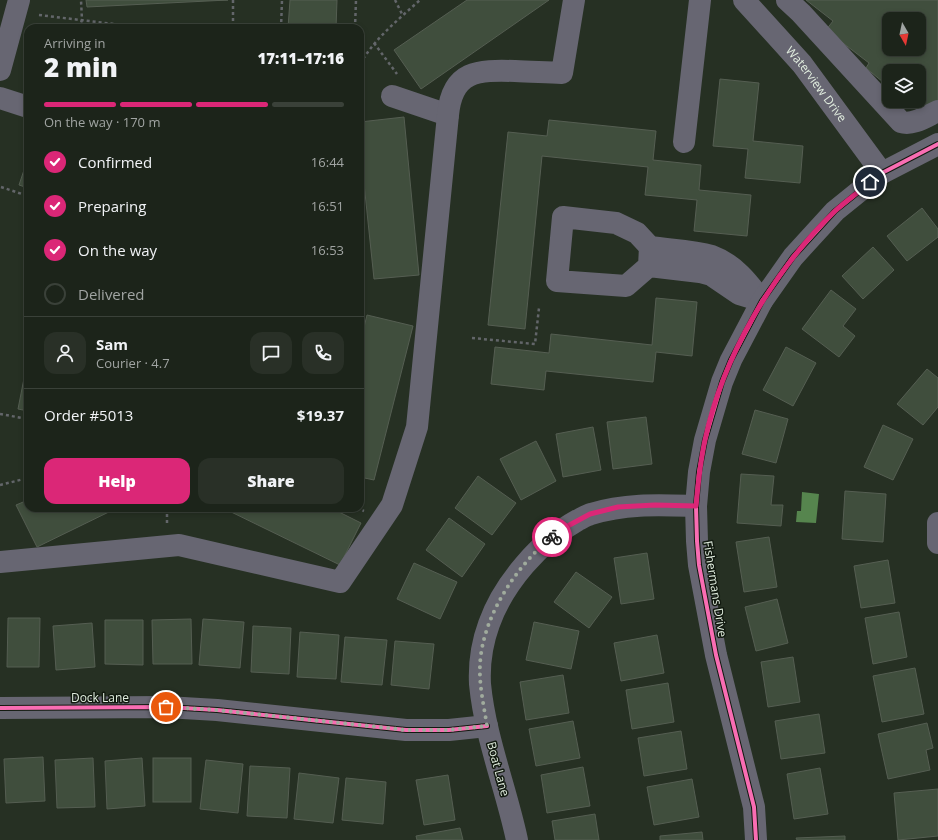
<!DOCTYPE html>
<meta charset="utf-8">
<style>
body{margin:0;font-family:"Open Sans",sans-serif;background:#293027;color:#f1f3f6;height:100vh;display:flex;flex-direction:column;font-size:15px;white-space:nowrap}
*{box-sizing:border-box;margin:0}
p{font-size:13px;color:#a0a4a2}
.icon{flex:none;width:22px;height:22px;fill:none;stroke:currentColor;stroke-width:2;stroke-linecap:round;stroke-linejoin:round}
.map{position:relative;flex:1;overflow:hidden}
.panel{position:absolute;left:24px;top:24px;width:340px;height:488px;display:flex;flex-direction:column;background:#1c241a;border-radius:12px;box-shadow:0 2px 6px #0003,0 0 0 1px #3a4139}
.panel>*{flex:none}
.needle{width:26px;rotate:171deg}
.fabs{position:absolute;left:882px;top:12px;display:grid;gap:8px}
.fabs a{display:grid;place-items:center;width:44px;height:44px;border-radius:8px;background:#1c241a;box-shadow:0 2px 6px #0003,0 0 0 1px #3a4139;font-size:20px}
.pin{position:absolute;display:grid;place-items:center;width:34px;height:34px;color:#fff;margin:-17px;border:2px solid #fff;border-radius:50%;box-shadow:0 1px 4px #0007}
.courier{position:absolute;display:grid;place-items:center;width:40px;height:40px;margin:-20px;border:3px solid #db2777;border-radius:50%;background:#fff;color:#222;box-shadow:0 1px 5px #0007}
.headline em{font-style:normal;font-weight:800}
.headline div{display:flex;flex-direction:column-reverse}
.headline{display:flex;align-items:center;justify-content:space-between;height:68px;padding:0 20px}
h1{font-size:26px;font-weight:800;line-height:30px}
.bar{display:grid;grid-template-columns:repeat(4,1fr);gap:6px 4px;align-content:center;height:48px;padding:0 20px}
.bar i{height:5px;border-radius:3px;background:#3a4139}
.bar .active{background:#db2777}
.bar p{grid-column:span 4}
.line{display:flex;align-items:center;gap:10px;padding:0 20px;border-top:1px solid #3a4139}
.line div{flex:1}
.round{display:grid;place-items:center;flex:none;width:42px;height:42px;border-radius:12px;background:#293027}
ol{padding:0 20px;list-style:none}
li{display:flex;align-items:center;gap:12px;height:44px}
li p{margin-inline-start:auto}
li .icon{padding:4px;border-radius:50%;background:#db2777;color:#fff;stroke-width:4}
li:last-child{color:#a0a4a2}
li i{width:22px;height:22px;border:2px solid #3a4139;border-radius:50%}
.cta{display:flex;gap:8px;margin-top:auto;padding:8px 20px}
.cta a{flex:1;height:46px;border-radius:12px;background:#db2777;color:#fff;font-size:16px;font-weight:800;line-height:46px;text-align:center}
.cta a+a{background:#293027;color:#f1f3f6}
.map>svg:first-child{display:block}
.water{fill:#56854e}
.building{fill:#404e3d;stroke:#555e52;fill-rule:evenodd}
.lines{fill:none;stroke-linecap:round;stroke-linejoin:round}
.path{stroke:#63666a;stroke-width:2.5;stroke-dasharray:3 3;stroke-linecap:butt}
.minor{stroke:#676672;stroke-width:22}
.cycleway-casing{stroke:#121a10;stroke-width:6}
.cycleway{stroke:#f96db3;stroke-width:4}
.done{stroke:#a0ab9d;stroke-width:4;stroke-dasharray:0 7.2}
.route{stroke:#db2777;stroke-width:5}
.labels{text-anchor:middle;stroke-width:3;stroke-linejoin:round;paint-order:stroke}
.street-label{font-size:12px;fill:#e1eddf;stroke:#121a10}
</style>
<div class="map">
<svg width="938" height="840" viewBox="0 0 938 840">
<rect width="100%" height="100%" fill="#263023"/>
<!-- water -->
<polygon class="water" points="802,492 819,494 816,523 796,522 797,511 801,511"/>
<!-- building -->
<g class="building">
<polygon points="86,0 228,0 87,7"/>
<polygon points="290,0 337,0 336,28 288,28"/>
<polygon points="467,0 549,0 421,89 394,50"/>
<path d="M806,0h132v103l-17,8 -14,-10h12v-30h-30v16l-23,-19 3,-5 -43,-33 7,-9zM889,19h30v30h-30z"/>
<polygon points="720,79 759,83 753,141 803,146 800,183 745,178 748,149 713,146"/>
<polygon points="404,117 419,275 374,279 360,145 360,122"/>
<polygon points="549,120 656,131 653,160 701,165 699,190 751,195 747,236 694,231 697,200 645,195 648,167 542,156 525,329 488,325 508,132 547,136"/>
<polygon points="28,158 28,188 19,185"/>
<polygon points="922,208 938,229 938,237 907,261 887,236"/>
<polygon points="873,247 894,270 863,299 842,276"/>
<polygon points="831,290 856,309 843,326 855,336 839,357 802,329"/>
<polygon points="656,298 697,302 692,356 656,352 653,382 546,371 544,390 491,384 495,347 549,353 551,334 652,345"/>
<polygon points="367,315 413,326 374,480 360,477 360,344"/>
<polygon points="786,347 816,363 793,406 763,390"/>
<polygon points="28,358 28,411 18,409"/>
<polygon points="927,369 938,378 938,407 923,425 897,404"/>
<polygon points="755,410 788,419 776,463 742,454"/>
<polygon points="646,417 652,464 613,469 607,422"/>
<polygon points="883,425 913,439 893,480 864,467"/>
<polygon points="593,427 601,470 563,477 556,434"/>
<polygon points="536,441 556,481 521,500 500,459"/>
<polygon points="741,474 774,476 771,505 783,505 781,526 737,523"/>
<polygon points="478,476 516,503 492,535 455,508"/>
<polygon points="845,491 886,494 883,542 842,539"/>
<polygon points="28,500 28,508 117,508 37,547 16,505"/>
<polygon points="223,508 331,508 361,523 340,565"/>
<polygon points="449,518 485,544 462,577 426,550"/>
<polygon points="769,537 777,587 744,592 736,542"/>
<polygon points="647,553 654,599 621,604 614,558"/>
<polygon points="888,560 895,603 861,608 854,566"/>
<polygon points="414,563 457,582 440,619 397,599"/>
<polygon points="576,572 612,597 589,628 554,602"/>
<polygon points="777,599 788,643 756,651 745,607"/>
<polygon points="899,612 907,657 873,664 865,618"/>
<polygon points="8,618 40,618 39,667 7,667"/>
<polygon points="191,619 192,664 153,664 152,620"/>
<polygon points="203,619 244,622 240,668 199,665"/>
<polygon points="105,620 143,620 143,665 105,664"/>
<polygon points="534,622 579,631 571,669 526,660"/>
<polygon points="92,623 95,667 56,670 53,626"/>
<polygon points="253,626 291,628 289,674 251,672"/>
<polygon points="300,632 339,635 336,679 297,677"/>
<polygon points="657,635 664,673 621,681 614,643"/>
<polygon points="345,637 387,640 382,685 341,682"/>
<polygon points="395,641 434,644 429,689 391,685"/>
<polygon points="793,657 800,702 768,707 761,662"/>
<polygon points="915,668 924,714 882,722 873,676"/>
<polygon points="563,675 569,713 526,720 520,682"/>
<polygon points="668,683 674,722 632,729 626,690"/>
<polygon points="819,714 825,753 781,759 775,721"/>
<polygon points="573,721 580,758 536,766 529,729"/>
<polygon points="927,723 933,748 926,750 930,770 888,779 878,734"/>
<polygon points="681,731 687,769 644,776 638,738"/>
<polygon points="43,757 45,801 6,803 4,759"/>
<polygon points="93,758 95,807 57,808 55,760"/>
<polygon points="142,758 145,806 107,809 105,761"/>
<rect x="153" y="758" width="38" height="44"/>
<polygon points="206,760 243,764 238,813 200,809"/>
<polygon points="250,766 290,768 287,818 247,816"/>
<polygon points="583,767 590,806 547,813 541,775"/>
<polygon points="820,768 828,814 794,819 787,774"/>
<polygon points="299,773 339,778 333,823 294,819"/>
<polygon points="448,775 455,820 424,825 416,780"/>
<polygon points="346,778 386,782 383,824 342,820"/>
<polygon points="692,779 699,817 654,825 647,787"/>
<polygon points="938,789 938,836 898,840 894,793"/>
<polygon points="595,814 599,840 555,840 552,821"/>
<polygon points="460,828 463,840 417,840 416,836"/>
<polygon points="702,832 703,840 660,840 660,836"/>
<polygon points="845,836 845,840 797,840 796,838"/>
</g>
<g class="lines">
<!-- path -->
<g class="path">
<polyline points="233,0 233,28"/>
<polyline points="395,0 403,16"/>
<polyline points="39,15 147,28"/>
<polyline points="79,28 82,20 81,0"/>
<polyline points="281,28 282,0"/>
<polyline points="355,28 356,0"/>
<polyline points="374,43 397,74"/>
<path d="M360,64c15,-26 38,-44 60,-64"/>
<polyline points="1,187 28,196"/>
<polyline points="360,278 361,282 360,287"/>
<polyline points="472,338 535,344 539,308"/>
<polyline points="0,414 28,419"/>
<polyline points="0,485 28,478"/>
<polyline points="167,508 167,525"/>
<polyline points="357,508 364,511"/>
</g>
<!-- minor -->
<g class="minor">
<path id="s1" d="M744,0l58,64 80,109"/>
<path d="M787,0l14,13 100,109c12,4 26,-6 37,-11"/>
<polyline points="0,70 19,0"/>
<polyline points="392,96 448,115"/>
<polyline points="0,98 28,107"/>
<polyline points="684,142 700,0"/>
<path d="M649,266l1,-19 -13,-14 -21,-10 -53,-6 -6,64 69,5 23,-20 51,6 11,3 28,19 23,7c-13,-18 -28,-37 -50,-45 -20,-6 -42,-6 -62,-9"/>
<polyline points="938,523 938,543"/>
<path d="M0,562l179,-17 161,37 52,-77 25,-78 31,-312c4,-45 30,-45 67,-44 16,1 31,1 47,2l12,-73"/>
<polyline points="0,708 166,707 217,710 406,730 449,730 487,726"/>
<path d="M517,840c-11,-52 -32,-103 -37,-156 -1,-20 2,-41 9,-60 14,-40 51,-83 89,-104 4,-2 9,-5 13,-6 35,-11 70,-9 105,-8"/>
<polyline points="756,840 754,807 716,655 699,565 697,541 696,506 699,472 705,440 722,382 731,360 762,301 793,257 835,211 882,173 938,144"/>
</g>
<!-- cycleway casing -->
<g class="cycleway-casing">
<g id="cycleway">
<polyline points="0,708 166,707 217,710 406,730 449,730 487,726"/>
<polyline points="756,840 754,807 716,655 699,565 697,541 696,506 699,472 705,440 722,382 731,360 762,301 793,257 835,211 882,173 938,144"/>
</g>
</g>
<!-- cycleway -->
<use href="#cycleway" class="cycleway"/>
</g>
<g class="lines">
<!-- done -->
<path class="done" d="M166,707l51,3 189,20h43l38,-4c-3,-20 -8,-40 -7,-61 2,-47 35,-98 72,-128"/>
<!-- route -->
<path class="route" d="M552,537l12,-9 26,-14 28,-7 37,-2 41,1c2,-22 4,-44 9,-66 18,-84 68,-169 130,-229 11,-10 24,-19 35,-29"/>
</g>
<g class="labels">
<!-- street labels -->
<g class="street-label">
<text dy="4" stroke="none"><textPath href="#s1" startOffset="111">Waterview Drive</textPath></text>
<text transform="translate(715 589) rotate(81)" y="4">Fishermans Drive</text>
<text x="100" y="702">Dock Lane</text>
<text transform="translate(498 769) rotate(75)" y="4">Boat Lane</text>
</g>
</g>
</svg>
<div class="fabs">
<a><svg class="needle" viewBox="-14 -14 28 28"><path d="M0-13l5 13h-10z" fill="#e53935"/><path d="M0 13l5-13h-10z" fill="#a0a4a2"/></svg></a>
<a><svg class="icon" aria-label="layers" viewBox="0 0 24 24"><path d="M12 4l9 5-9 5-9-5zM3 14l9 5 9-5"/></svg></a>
</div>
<div class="pin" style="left:166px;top:707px;background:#ea580c"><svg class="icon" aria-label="bag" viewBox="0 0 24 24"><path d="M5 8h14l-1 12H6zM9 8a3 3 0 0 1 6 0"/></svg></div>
<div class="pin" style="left:870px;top:182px;background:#1f2937"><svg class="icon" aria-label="home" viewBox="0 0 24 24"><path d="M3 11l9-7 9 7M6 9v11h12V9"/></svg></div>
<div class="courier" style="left:552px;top:537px"><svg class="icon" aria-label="bike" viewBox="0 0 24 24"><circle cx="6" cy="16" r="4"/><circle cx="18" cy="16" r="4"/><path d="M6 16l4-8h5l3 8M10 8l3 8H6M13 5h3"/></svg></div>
<section class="panel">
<div class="headline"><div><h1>2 min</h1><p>Arriving in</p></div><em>17:11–17:16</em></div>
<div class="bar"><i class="active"></i><i class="active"></i><i class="active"></i><i></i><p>On the way · 170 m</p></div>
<ol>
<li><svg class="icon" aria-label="check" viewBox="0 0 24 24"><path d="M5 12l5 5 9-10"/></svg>Confirmed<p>16:44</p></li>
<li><svg class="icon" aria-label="check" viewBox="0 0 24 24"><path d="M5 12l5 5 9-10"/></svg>Preparing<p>16:51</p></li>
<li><svg class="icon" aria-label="check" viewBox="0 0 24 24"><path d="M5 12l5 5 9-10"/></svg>On the way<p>16:53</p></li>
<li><i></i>Delivered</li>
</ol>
<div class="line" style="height:72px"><a class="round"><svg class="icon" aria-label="person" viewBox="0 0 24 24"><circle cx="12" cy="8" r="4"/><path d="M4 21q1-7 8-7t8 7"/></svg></a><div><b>Sam</b><p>Courier · 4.7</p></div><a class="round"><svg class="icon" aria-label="chat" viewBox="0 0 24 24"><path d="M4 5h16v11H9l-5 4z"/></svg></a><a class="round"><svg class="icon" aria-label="phone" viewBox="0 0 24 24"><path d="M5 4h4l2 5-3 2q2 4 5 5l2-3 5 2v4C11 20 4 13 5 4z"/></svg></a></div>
<div class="line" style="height:52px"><div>Order #5013</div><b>$19.37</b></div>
<div class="cta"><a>Help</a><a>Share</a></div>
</section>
</div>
